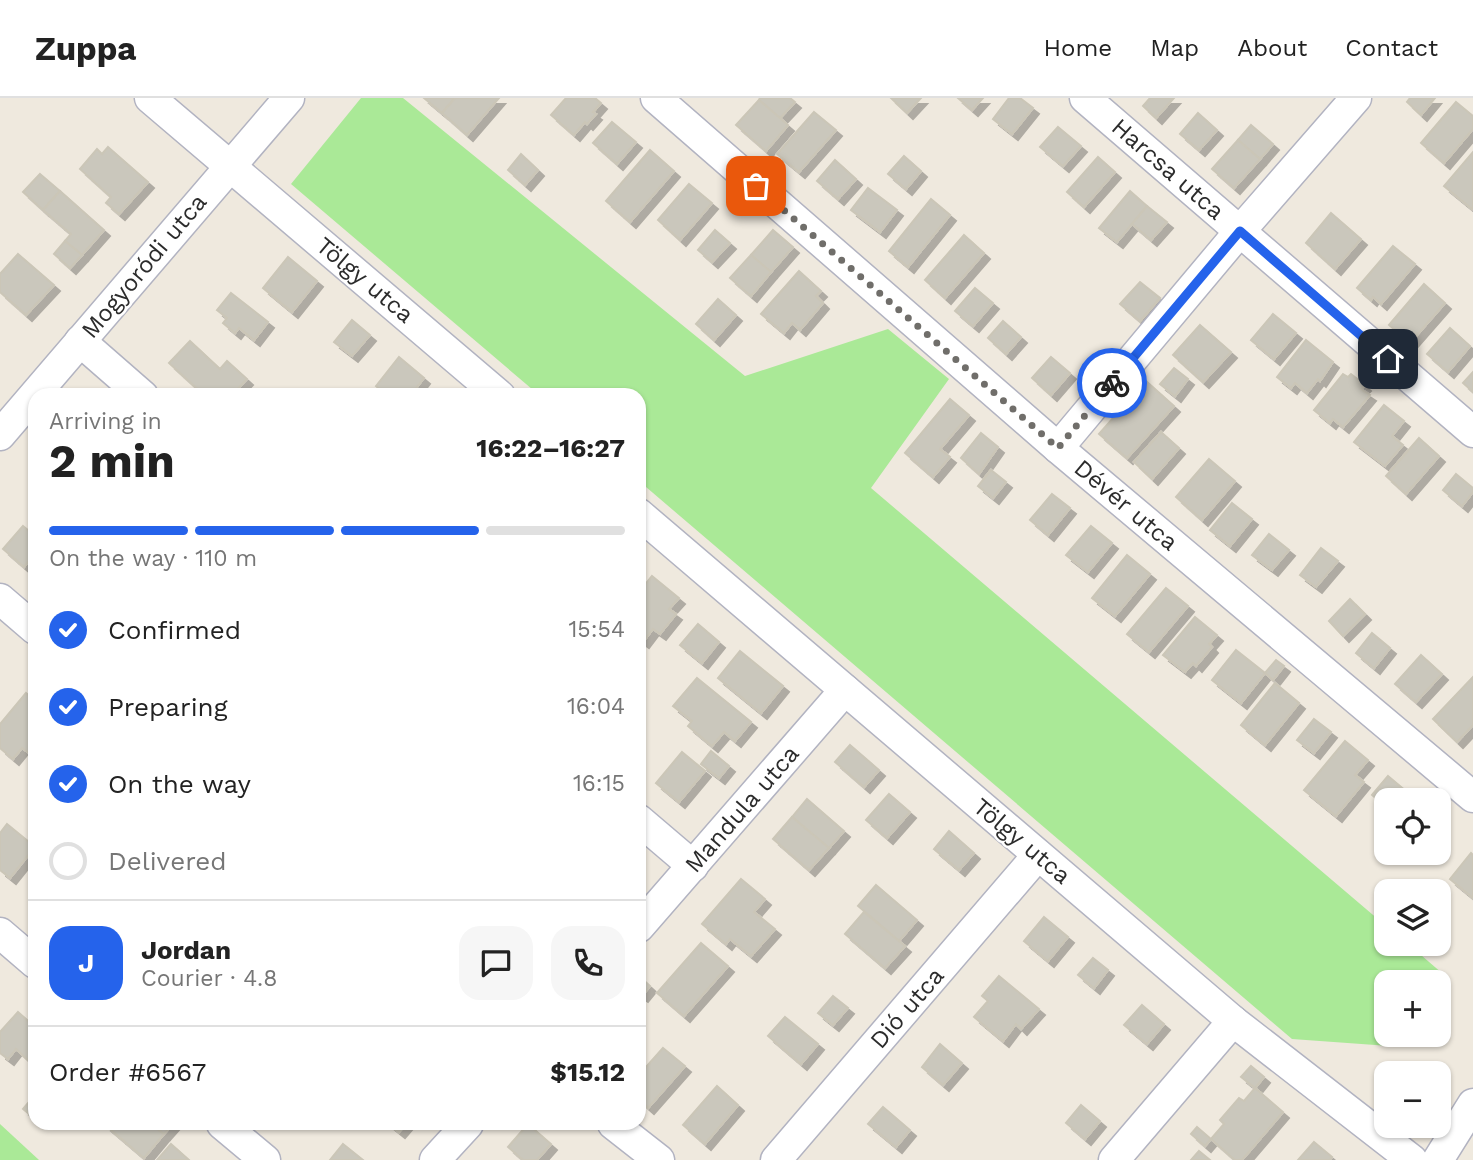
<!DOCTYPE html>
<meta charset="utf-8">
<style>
body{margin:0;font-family:"Work Sans",sans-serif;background:#f6f6f6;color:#222;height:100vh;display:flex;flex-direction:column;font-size:26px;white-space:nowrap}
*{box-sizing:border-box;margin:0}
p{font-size:23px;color:#767676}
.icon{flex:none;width:38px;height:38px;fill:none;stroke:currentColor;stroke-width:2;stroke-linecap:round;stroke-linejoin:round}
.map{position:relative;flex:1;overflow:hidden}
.panel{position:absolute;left:28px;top:290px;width:618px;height:742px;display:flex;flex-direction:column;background:#fff;border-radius:21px;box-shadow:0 2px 5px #0004}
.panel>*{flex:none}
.tools{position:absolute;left:1374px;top:690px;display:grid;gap:14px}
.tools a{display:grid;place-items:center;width:77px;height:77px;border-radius:14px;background:#fff;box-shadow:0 2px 5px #0004;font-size:35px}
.pin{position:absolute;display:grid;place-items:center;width:60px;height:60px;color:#fff;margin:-30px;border-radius:14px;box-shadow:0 4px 10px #0006}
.courier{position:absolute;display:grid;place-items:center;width:70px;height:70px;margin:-35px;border:5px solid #2563eb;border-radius:50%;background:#fff;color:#222;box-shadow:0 2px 9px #0007}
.headline em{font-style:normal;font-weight:700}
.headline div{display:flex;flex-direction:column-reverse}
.headline{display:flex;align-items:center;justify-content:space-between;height:119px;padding:0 21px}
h1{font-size:46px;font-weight:700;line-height:52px}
.bar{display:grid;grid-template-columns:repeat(4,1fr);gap:10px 7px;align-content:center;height:84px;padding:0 21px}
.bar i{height:9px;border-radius:5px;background:#e0e0e0}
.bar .on{background:#2563eb}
.bar p{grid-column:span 4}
.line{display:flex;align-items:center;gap:18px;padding:0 21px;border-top:2px solid #e0e0e0}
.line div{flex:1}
.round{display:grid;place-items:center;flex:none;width:74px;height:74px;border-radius:21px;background:#f6f6f6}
ol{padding:0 21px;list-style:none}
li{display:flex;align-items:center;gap:21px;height:77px}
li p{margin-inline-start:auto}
li .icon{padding:7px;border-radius:50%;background:#2563eb;color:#fff;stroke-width:4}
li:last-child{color:#767676}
li i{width:38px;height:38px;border:4px solid #e0e0e0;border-radius:50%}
header{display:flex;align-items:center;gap:42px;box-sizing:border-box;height:98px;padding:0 35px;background:#fff;border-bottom:2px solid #e0e0e0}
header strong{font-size:33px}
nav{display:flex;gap:38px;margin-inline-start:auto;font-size:24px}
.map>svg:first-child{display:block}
.green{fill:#aae997}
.building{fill:#cac7bc;stroke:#cbc6b7;stroke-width:2;filter:url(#shadow)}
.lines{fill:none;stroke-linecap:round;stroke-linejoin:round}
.minor-casing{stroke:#b2b3c1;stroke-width:33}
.minor{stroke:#fff;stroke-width:30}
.done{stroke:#706e6a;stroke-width:7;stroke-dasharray:0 12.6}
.route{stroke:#2563eb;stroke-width:9}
.labels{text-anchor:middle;stroke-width:5;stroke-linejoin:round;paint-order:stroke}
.street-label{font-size:24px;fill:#2c2c2c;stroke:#fff}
</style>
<header>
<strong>Zuppa</strong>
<nav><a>Home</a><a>Map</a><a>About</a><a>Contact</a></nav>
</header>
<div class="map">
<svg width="1473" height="1062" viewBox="0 0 1473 1062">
<defs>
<filter id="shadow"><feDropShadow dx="6" dy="6" stdDeviation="0" flood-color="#0004"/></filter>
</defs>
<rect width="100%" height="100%" fill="#efe9de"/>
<!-- green -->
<g class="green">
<polygon points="361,0 403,0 745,278 888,231 949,281 871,390 1386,828 1386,845 1407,845 1450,882 1439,895 1438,884 1386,884 1386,936 1401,936 1389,948 1292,941 639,383 639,298 539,297 291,86"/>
<polygon points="0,1026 39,1062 0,1062"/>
</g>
<!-- building -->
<g class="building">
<polygon points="424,0 455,0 442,15"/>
<polygon points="455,0 499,0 467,37 442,15"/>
<polygon points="566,0 595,0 601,5 593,14 596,16 587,26 585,24 574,37 551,17"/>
<polygon points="760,0 790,0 795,4 780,20 759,2"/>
<polygon points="891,0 921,0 907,15"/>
<polygon points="958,0 983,0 972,12"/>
<polygon points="1009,0 1020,0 1033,10 1012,36 993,21"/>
<polygon points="1150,0 1174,0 1156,20 1143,8"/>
<polygon points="1410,0 1435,0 1421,17 1407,4"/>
<polygon points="759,2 788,27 766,53 736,27"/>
<polygon points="1456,4 1473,18 1473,31 1444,65 1421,45"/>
<polygon points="814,14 836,32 799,74 777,56"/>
<polygon points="1198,15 1217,32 1199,52 1180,36"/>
<polygon points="612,24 636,44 617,66 593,45"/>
<polygon points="1251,27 1273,46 1260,61 1238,42"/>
<polygon points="1058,29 1081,48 1063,68 1040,49"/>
<polygon points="1238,42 1260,61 1234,90 1212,71"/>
<polygon points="108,49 148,84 119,116 106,105 111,99 80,71 97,51 102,56"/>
<polygon points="650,52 674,73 630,124 606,103"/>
<polygon points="1473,54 1473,109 1472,111 1444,88"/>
<polygon points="521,56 538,72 525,87 508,72"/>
<polygon points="904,58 921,73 906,91 888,76"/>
<polygon points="1098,59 1115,74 1084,109 1067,94"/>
<polygon points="835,62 856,81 838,101 817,83"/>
<polygon points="40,76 60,93 43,112 23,94"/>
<polygon points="689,86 712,105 680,142 658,122"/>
<polygon points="868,90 897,112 880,134 851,112"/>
<polygon points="60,93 104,132 82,157 65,143 71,136 43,112"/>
<polygon points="1130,93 1147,108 1117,144 1099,130"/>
<polygon points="931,101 950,117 908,169 889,153"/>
<polygon points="1147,108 1167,124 1151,142 1132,126"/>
<polygon points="1331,115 1361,141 1335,171 1306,145"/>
<polygon points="715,132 730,145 712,164 698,152"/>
<polygon points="773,132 793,149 771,174 751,157"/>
<polygon points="964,137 984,155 945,200 925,182"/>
<polygon points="65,143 82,157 70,170 54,156"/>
<polygon points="1393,148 1415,166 1381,206 1373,199 1371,202 1357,190"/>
<polygon points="18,156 54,187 26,217 0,194 0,176"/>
<polygon points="751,157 771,174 751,198 730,180"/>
<polygon points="288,159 317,183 292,214 263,190"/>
<polygon points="799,173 821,193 816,198 823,205 800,232 792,225 784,235 761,216"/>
<polygon points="1140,184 1160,200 1140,223 1120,206"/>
<polygon points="1424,186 1445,205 1410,245 1389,227"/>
<polygon points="975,190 993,205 973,228 955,213"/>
<polygon points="231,195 268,224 254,242 239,230 235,235 223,225 227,220 217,212"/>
<polygon points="718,201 736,217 714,242 696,226"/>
<polygon points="1273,216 1296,235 1274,261 1251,242"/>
<polygon points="352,222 370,237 352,258 334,244"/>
<polygon points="1003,223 1021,239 1006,256 988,240"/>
<polygon points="1200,227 1231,254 1203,284 1173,257"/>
<polygon points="1450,230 1470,248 1448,274 1427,256"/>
<polygon points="1306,242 1333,264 1320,283 1318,281 1307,295 1295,285 1291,290 1277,279"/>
<polygon points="190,243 220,271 227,263 247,281 231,298 205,298 169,265"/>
<polygon points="399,259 424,280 410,298 388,298 376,288"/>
<polygon points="1051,259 1070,275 1051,297 1032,280"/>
<polygon points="1174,270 1188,281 1175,298 1160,286"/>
<polygon points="1473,274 1473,294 1463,285"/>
<polygon points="1343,276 1348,279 1351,276 1365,287 1361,291 1370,297 1343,329 1333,321 1330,325 1314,312"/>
<polygon points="1146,283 1174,308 1127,360 1099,336"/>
<polygon points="950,301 969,317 940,351 950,359 933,379 905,355"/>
<polygon points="1384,307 1404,323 1392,338 1403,347 1385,368 1354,344"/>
<polygon points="1161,334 1179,350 1152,381 1134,364"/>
<polygon points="981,335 998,349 979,376 961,360"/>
<polygon points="1419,340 1439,358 1406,396 1386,378"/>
<polygon points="1209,361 1235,383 1202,422 1176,399"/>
<polygon points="991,372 1006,384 993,400 978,388"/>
<polygon points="1456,376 1473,390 1473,394 1462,408 1443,392"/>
<polygon points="1052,396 1070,410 1048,437 1030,422"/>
<polygon points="1232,405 1252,421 1230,448 1210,432"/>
<polygon points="23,428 35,438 35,456 24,469 3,451"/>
<polygon points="1091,428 1112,445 1088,474 1066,457"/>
<polygon points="1269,436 1289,452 1272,472 1252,457"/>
<polygon points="1321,450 1338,463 1316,489 1300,477"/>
<polygon points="1127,457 1150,476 1115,518 1092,500"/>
<polygon points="652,478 679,500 669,511 676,516 660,536 653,531 643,544 639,541 639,494"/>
<polygon points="1166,490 1188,508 1149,554 1127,536"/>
<polygon points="1350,501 1365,516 1343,538 1329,523"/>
<polygon points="1195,519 1217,537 1209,546 1212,549 1196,568 1193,565 1185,574 1163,557"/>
<polygon points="698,526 719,544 702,565 680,547"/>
<polygon points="1372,535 1390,550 1374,570 1356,555"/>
<polygon points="1236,552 1265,575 1241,605 1212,582"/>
<polygon points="740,553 783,588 761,615 718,580"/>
<polygon points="1421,557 1442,576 1416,604 1395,586"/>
<polygon points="1276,562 1284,568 1273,582 1265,575"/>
<polygon points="1473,579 1473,627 1457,644 1433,621"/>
<polygon points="697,580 751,624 735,643 724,634 712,648 688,628 692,623 673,608"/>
<polygon points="1275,585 1299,605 1265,647 1241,627"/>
<polygon points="26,595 35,602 35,650 30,656 22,650 13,661 0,650 0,626"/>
<polygon points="1314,621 1331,634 1314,655 1297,642"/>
<polygon points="1345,643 1368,662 1355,677 1364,684 1336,718 1304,692"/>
<polygon points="850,647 879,672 864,689 835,664"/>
<polygon points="711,653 729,668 719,680 701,666"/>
<polygon points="682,654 705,673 679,704 656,685"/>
<polygon points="1388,678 1407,694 1401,702 1386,702 1386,709 1372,697"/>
<polygon points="889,696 910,714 887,740 866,722"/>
<polygon points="807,701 844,733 829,750 792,719"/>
<polygon points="792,719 829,750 809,772 773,741"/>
<polygon points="7,726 35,749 10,780 0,772 0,735"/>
<polygon points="949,733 974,755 959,772 934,751"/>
<polygon points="1471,755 1473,757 1473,800 1450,781"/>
<polygon points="741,781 765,801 754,814 775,831 751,858 730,841 726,846 702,826"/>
<polygon points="876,787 917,822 899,843 858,808"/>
<polygon points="864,814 905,848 885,870 845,836"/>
<polygon points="1044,819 1068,839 1048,863 1024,843"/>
<polygon points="701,845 728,868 684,918 657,895"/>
<polygon points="1093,860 1108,872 1094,890 1078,877"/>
<polygon points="639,878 650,888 642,898 639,896"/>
<polygon points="999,878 1039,911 1021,931 1016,926 1003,943 974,919 988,903 982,898"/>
<polygon points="833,898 848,910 833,927 818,915"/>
<polygon points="1142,907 1164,926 1147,946 1124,927"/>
<polygon points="18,914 35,929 35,956 29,963 16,951 8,961 0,955 0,934"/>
<polygon points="785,919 818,946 801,966 768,938"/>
<polygon points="940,946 962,965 943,987 922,969"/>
<polygon points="663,950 685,968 648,1010 639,1002 639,977"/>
<polygon points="1251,968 1264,979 1255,990 1241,979"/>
<polygon points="717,988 738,1007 705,1046 683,1027"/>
<polygon points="1255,990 1283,1014 1242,1062 1235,1062 1211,1041 1224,1026 1220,1022 1239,1000 1244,1003"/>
<polygon points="35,997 35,1021 23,1011"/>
<polygon points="1081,1007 1100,1023 1085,1041 1066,1025"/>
<polygon points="883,1009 910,1032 896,1049 868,1026"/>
<polygon points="106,1026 151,1026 164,1036 144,1060 105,1027"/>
<polygon points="155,1026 173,1026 164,1036 153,1027"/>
<polygon points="389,1026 406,1026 399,1034"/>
<polygon points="528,1026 551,1046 537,1062 523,1062 508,1049"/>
<polygon points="1197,1029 1211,1041 1205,1048 1191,1036"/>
<polygon points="1314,1044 1332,1059 1330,1062 1298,1062"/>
<polygon points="171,1046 189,1062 157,1062"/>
<polygon points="343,1046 363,1062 330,1062"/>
<polygon points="1199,1053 1210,1062 1191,1062"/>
</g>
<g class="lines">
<!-- minor casing -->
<g class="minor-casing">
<g id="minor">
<polyline points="150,0 500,298"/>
<polyline points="656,0 1058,350 1473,699"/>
<polyline points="1085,0 1473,334"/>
<polyline points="80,243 143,298"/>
<polyline points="0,337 289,0"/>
<polyline points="1058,350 1240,133 1356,0"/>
<polyline points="639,416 1233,923 1412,1062"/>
<polyline points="0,501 35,531"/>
<polyline points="639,722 693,768"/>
<polyline points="639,829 845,592"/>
<polyline points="0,835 35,865"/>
<polyline points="222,1026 265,1062"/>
<polyline points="613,1026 659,1062"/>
<polyline points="435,1062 468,1026"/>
<polyline points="776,1062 1038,757"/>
<polyline points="1114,1062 1233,923"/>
<polyline points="1438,1062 1473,1006"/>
</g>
</g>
<!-- minor -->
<use href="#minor" class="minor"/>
</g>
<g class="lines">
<!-- done -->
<polyline class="done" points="756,88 1058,350 1112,285"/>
<!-- route -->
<polyline class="route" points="1112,285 1240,133 1388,261"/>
</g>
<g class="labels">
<!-- street labels -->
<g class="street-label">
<text transform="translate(1168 71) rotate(41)" y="8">Harcsa utca</text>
<text transform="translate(144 168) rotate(-50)" y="8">Mogyoródi utca</text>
<text transform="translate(365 182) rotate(40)" y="8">Tölgy utca</text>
<text transform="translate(1126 407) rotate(40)" y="8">Dévér utca</text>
<text transform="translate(742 711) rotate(-49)" y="8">Mandula utca</text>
<text transform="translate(1022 743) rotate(40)" y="8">Tölgy utca</text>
<text transform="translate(907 910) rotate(-49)" y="8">Dió utca</text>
</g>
</g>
</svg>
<div class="tools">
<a><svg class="icon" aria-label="locate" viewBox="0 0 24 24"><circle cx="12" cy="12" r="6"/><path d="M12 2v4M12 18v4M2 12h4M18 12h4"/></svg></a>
<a><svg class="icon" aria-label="layers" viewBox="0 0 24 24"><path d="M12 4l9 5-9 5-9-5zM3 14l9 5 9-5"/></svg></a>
<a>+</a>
<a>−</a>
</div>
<div class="pin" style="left:756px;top:88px;background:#ea580c"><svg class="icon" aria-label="bag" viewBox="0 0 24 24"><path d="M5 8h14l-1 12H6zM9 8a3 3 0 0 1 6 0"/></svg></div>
<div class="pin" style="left:1388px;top:261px;background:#1f2937"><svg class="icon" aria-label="home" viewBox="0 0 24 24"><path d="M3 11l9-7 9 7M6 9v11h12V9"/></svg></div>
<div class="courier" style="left:1112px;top:285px"><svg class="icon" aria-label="bike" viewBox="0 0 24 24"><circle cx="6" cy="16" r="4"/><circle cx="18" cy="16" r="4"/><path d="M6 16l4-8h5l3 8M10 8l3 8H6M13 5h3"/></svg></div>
<section class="panel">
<div class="headline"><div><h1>2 min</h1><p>Arriving in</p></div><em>16:22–16:27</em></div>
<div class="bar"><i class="on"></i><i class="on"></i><i class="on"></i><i></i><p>On the way · 110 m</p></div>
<ol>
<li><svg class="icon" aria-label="check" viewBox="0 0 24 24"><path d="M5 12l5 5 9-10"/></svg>Confirmed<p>15:54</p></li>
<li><svg class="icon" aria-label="check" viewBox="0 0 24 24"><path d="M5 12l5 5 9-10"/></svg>Preparing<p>16:04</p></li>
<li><svg class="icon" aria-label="check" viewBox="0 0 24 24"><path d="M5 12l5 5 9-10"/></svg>On the way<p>16:15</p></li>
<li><i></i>Delivered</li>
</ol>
<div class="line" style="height:126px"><b class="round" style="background:#2563eb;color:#fff">J</b><div><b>Jordan</b><p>Courier · 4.8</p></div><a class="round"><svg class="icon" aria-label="chat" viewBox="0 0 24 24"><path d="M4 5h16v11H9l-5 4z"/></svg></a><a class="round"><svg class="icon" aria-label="phone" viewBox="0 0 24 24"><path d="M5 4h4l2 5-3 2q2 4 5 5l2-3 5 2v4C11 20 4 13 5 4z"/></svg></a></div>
<div class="line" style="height:91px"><div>Order #6567</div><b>$15.12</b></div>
</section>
</div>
